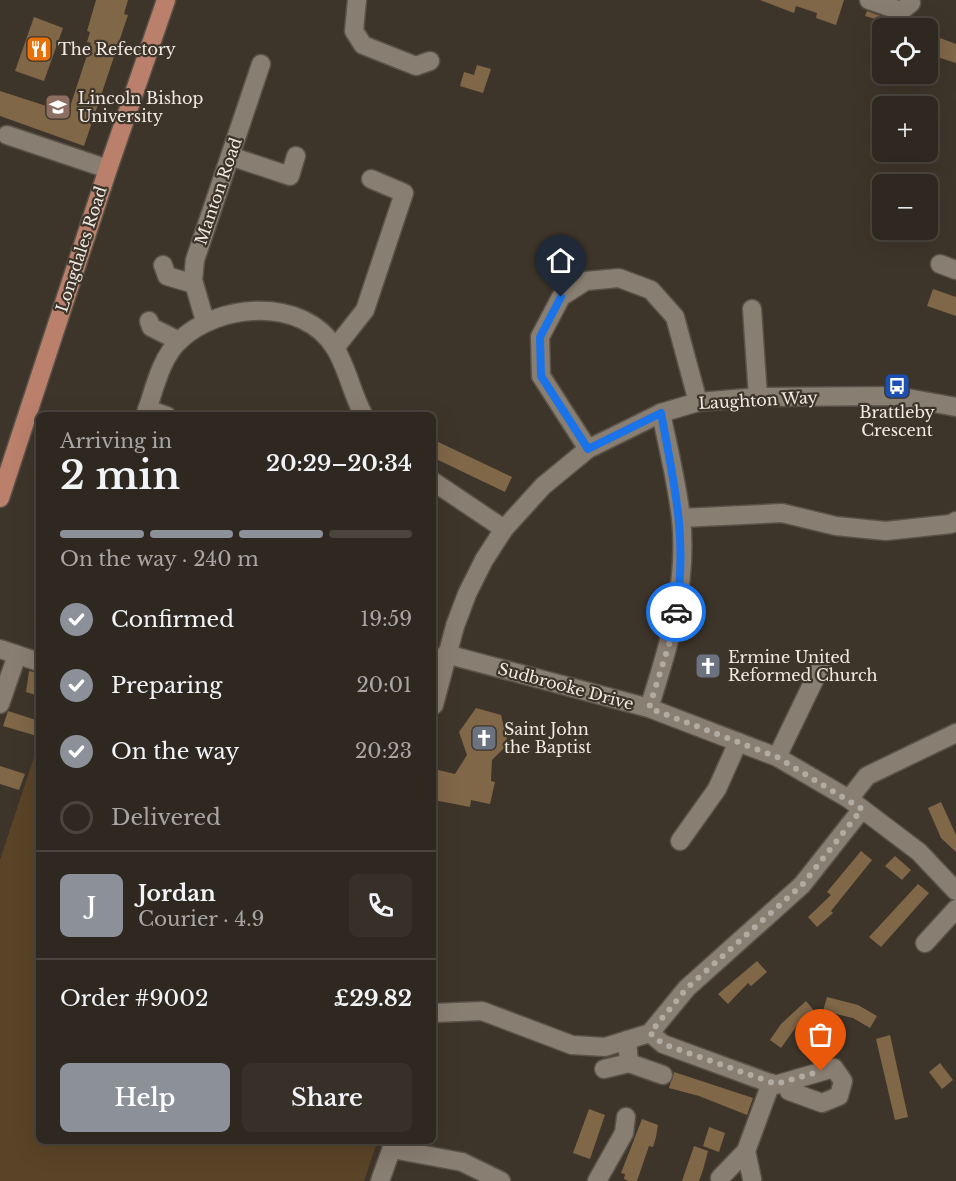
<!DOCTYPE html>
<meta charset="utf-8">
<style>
body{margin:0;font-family:"Libre Baskerville",serif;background:#363029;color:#f1f3f6;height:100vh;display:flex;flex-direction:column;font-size:22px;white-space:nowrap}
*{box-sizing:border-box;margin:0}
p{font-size:20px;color:#a7a6a5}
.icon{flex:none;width:33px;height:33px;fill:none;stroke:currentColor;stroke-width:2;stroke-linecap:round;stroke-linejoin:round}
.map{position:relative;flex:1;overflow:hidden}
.details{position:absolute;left:36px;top:412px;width:400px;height:732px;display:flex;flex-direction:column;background:#2e2820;border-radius:9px;box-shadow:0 6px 24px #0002,0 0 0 2px #49443e}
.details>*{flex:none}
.fabs{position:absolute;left:872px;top:18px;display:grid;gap:12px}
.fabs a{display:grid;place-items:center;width:66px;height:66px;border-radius:9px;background:#2e2820;box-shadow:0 6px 24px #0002,0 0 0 2px #49443e;font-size:30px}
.pin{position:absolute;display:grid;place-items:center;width:51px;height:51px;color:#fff;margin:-62px -26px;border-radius:50% 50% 50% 0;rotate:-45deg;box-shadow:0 0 6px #0007}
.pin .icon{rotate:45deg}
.courier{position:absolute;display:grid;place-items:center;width:60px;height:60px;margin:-30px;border:4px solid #1a73e8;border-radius:50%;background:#fff;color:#222;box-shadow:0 2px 8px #0007}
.head em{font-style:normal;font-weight:600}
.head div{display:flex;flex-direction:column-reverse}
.head{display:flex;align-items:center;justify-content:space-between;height:102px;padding:0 24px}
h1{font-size:39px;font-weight:600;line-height:45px}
.bar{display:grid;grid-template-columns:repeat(4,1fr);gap:9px 6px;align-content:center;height:72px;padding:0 24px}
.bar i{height:8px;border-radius:4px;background:#49443e}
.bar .current{background:#8c9099}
.bar p{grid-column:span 4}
.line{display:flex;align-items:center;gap:15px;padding:0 24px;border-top:2px solid #49443e}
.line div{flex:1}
.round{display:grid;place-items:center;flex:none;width:63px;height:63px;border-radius:9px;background:#363029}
ol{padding:0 24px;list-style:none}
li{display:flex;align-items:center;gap:18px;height:66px}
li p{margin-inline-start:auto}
li .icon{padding:6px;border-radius:50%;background:#8c9099;color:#fff;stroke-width:4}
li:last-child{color:#a7a6a5}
li i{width:33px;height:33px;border:3px solid #49443e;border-radius:50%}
.cta{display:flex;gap:12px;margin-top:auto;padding:12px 24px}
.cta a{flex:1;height:69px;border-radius:9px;background:#8c9099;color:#fff;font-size:24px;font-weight:600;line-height:69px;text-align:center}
.cta a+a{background:#363029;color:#f1f3f6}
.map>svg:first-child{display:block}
.green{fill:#5a4427}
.building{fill:#806748}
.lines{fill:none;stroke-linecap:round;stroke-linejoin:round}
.minor-casing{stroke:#5a5248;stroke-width:21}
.major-casing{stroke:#5a5248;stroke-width:21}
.minor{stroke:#897e72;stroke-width:18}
.major{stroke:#bb806c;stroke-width:18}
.done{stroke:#b2aba2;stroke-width:6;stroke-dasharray:0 10.8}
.route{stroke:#1a73e8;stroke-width:8}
.labels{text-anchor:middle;stroke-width:4.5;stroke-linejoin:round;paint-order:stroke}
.poi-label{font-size:16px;fill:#f0eae3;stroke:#3e352a;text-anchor:start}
.street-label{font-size:16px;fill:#f0eae3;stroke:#3e352a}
</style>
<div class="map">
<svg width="956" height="1181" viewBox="0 0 956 1181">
<rect width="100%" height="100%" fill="#3e352a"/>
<!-- green -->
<polygon class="green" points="39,742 39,1142 377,1142 364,1181 0,1181 0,860"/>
<!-- building -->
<g class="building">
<polygon points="96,0 128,0 124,14 128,15 84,146 0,116 0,91 68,113 91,43 87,42 90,32 87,31"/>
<polygon points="760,0 844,0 836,25 816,18 817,13 796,6 794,13"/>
<polygon points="867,11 897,22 896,25 865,16"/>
<polygon points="34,17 63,28 44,81 15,71"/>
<polygon points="940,38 956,44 956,63 934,56"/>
<polygon points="477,65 491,69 483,93 460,86 464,72 474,75"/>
<polygon points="933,289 956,297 956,316 927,306"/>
<polygon points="434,440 512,477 505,492 434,458"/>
<polygon points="29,671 39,673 39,696 26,692"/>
<polygon points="476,708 501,715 508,744 492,760 491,781 495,782 490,804 471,800 470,807 434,800 438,770 455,774 467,755 459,732"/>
<polygon points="8,711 39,721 37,736 3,726"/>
<polygon points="0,766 25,774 19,790 0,784"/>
<polygon points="941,802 956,835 956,852 941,838 928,808"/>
<polygon points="861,851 872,860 831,911 833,913 817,927 808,917 831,895 827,892"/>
<polygon points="895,856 911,870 902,880 885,866"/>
<polygon points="918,884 929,893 881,947 869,937"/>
<polygon points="757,961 767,972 751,986 748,983 728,1004 718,994"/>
<polygon points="827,997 858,1005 877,1016 870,1028 853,1018 823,1011"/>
<polygon points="806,1001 815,1012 800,1026 798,1024 781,1048 770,1040 781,1024"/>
<polygon points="890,1035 908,1117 895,1120 876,1039"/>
<polygon points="940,1063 953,1080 942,1089 929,1072"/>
<polygon points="674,1072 753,1098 747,1115 699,1096 669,1088"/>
<polygon points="589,1109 605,1115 590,1159 573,1153"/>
<polygon points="642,1119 658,1125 656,1137 653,1147 649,1146 637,1181 629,1181 624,1179 625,1174 621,1173"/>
<polygon points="709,1127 725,1133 719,1152 703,1146"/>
<polygon points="694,1146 708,1151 703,1170 699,1181 682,1181"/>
</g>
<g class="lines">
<!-- minor casing -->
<g class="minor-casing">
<g id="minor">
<polyline points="357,0 354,31 363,45 416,66 430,61"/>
<polyline points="869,0 901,11 911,3"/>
<polyline points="7,135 108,169"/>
<polyline points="230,156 290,176 296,156"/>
<polyline points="940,264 956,270"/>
<polyline points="163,265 167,276 194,284"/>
<polyline points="752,309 758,397"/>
<polyline points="149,321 151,327 179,341"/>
<polyline points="205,321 193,280 195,260 261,64"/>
<polyline points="335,348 365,310 404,193 371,179"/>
<polyline points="147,409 167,416"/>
<path d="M145,416c9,-25 15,-57 34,-75 39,-38 124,-45 156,7 12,19 17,46 29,68"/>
<polyline points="588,449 541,376 540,337 561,297 586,281 619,278 651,290 675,317 698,402"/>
<polyline points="434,482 504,529"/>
<polyline points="681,518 782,513 836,526 886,531 951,524 956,521"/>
<polyline points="0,649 39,662"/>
<polyline points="446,654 649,708 777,757 849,799 919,852 956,891"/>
<polyline points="0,704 17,655"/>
<polyline points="434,705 455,626 467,594 484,560 504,529 543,486 588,449 661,413 698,402 758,397 896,396 956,407"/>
<path d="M649,708c20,-62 39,-124 32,-190 -4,-35 -13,-71 -20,-105"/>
<polyline points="777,757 821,666"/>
<polyline points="849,799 867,776 956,733"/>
<polyline points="680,841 717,789 738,742"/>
<polyline points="925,943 956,909"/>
<polyline points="434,1013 482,1011 572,1045 605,1047 650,1033 687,988 802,885 862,809"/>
<polyline points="650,1033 663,1044 775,1085 834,1068 843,1081 839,1096 822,1103 789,1091 786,1082"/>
<polyline points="627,1040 629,1063 663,1075"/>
<polyline points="604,1069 629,1063"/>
<polyline points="392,1149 462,1162 501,1181"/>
<polyline points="746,1151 752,1179"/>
<polyline points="720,1178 746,1151 771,1083"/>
<polyline points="380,1181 394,1142"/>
<polyline points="597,1181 624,1133 626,1117"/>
</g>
</g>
<!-- major casing -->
<g class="major-casing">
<polyline id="major" points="0,498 108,169 166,0"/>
</g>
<!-- minor -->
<use href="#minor" class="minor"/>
<!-- major -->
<use href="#major" class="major"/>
</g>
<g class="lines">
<!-- done -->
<polyline class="done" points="676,612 671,638 649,708 777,757 862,809 802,885 687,988 650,1033 663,1044 776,1084 821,1071"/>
<!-- route -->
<path class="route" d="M561,297l-21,40 1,39 47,73 73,-36c13,70 27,127 15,199"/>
</g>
<!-- icons -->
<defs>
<g id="restaurant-square" transform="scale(1.35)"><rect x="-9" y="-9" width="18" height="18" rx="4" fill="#e8710a" stroke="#3e352a"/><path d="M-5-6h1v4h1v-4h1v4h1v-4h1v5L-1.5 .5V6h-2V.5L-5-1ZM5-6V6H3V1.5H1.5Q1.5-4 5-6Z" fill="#fff"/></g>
<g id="university-square" transform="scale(1.35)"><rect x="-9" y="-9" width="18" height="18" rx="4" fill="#8d6e63" stroke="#3e352a"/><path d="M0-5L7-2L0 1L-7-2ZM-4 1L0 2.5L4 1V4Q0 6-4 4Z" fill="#fff"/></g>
<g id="bus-square" transform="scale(1.35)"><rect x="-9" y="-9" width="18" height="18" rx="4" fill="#1a4fb4" stroke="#3e352a"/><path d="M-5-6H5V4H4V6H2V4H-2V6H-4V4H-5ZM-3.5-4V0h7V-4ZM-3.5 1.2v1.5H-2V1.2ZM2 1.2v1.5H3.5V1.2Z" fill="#fff"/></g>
<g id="church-square" transform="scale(1.35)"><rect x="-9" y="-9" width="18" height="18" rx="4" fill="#6b7280" stroke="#3e352a"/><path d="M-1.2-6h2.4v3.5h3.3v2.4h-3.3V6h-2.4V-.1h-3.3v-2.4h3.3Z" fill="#fff"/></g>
</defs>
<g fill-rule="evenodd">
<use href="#restaurant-square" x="39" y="49"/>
<use href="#university-square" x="58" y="107"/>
<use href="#bus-square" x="897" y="386"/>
<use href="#church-square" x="708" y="666"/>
<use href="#church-square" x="484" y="738"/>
</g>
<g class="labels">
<!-- poi labels -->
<g class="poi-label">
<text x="58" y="55">The Refectory</text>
<text x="78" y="104">Lincoln Bishop<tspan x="78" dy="18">University</tspan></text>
<text x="897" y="418" text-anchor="middle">Brattleby<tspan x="897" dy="18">Crescent</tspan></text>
<text x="728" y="663">Ermine United<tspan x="728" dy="18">Reformed Church</tspan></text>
<text x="504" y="735">Saint John<tspan x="504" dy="18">the Baptist</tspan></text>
</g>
<!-- street labels -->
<g class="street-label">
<text transform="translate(218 191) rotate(-71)" y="6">Manton Road</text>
<text transform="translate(81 249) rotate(-72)" y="6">Longdales Road</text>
<text transform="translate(758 400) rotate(-3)" y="6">Laughton Way</text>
<text transform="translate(566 686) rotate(15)" y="6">Sudbrooke Drive</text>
</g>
</g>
</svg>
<div class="fabs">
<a><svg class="icon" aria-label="locate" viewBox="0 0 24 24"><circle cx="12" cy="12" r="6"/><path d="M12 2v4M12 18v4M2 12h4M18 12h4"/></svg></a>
<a>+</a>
<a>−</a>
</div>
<div class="pin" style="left:821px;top:1071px;background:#ea580c"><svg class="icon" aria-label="bag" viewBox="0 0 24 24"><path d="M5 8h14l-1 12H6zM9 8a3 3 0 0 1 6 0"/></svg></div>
<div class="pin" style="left:561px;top:297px;background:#1f2937"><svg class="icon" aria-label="home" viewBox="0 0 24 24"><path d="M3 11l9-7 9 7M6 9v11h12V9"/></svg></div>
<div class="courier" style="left:676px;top:612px"><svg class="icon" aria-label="car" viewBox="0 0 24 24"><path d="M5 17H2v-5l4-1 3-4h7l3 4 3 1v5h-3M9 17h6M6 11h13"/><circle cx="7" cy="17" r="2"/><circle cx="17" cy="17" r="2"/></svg></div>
<section class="details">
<div class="head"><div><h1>2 min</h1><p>Arriving in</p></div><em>20:29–20:34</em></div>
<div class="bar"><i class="current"></i><i class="current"></i><i class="current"></i><i></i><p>On the way · 240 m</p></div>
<ol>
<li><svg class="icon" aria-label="check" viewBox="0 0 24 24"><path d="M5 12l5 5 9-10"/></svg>Confirmed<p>19:59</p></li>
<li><svg class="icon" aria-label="check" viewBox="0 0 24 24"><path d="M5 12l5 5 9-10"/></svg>Preparing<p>20:01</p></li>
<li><svg class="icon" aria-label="check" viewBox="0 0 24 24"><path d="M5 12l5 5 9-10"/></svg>On the way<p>20:23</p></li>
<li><i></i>Delivered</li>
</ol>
<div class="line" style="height:108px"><b class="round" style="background:#8c9099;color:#fff">J</b><div><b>Jordan</b><p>Courier · 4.9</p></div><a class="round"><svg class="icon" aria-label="phone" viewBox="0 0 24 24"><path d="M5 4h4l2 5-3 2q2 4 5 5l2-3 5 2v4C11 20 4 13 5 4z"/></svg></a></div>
<div class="line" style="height:78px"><div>Order #9002</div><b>£29.82</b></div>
<div class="cta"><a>Help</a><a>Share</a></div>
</section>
</div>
